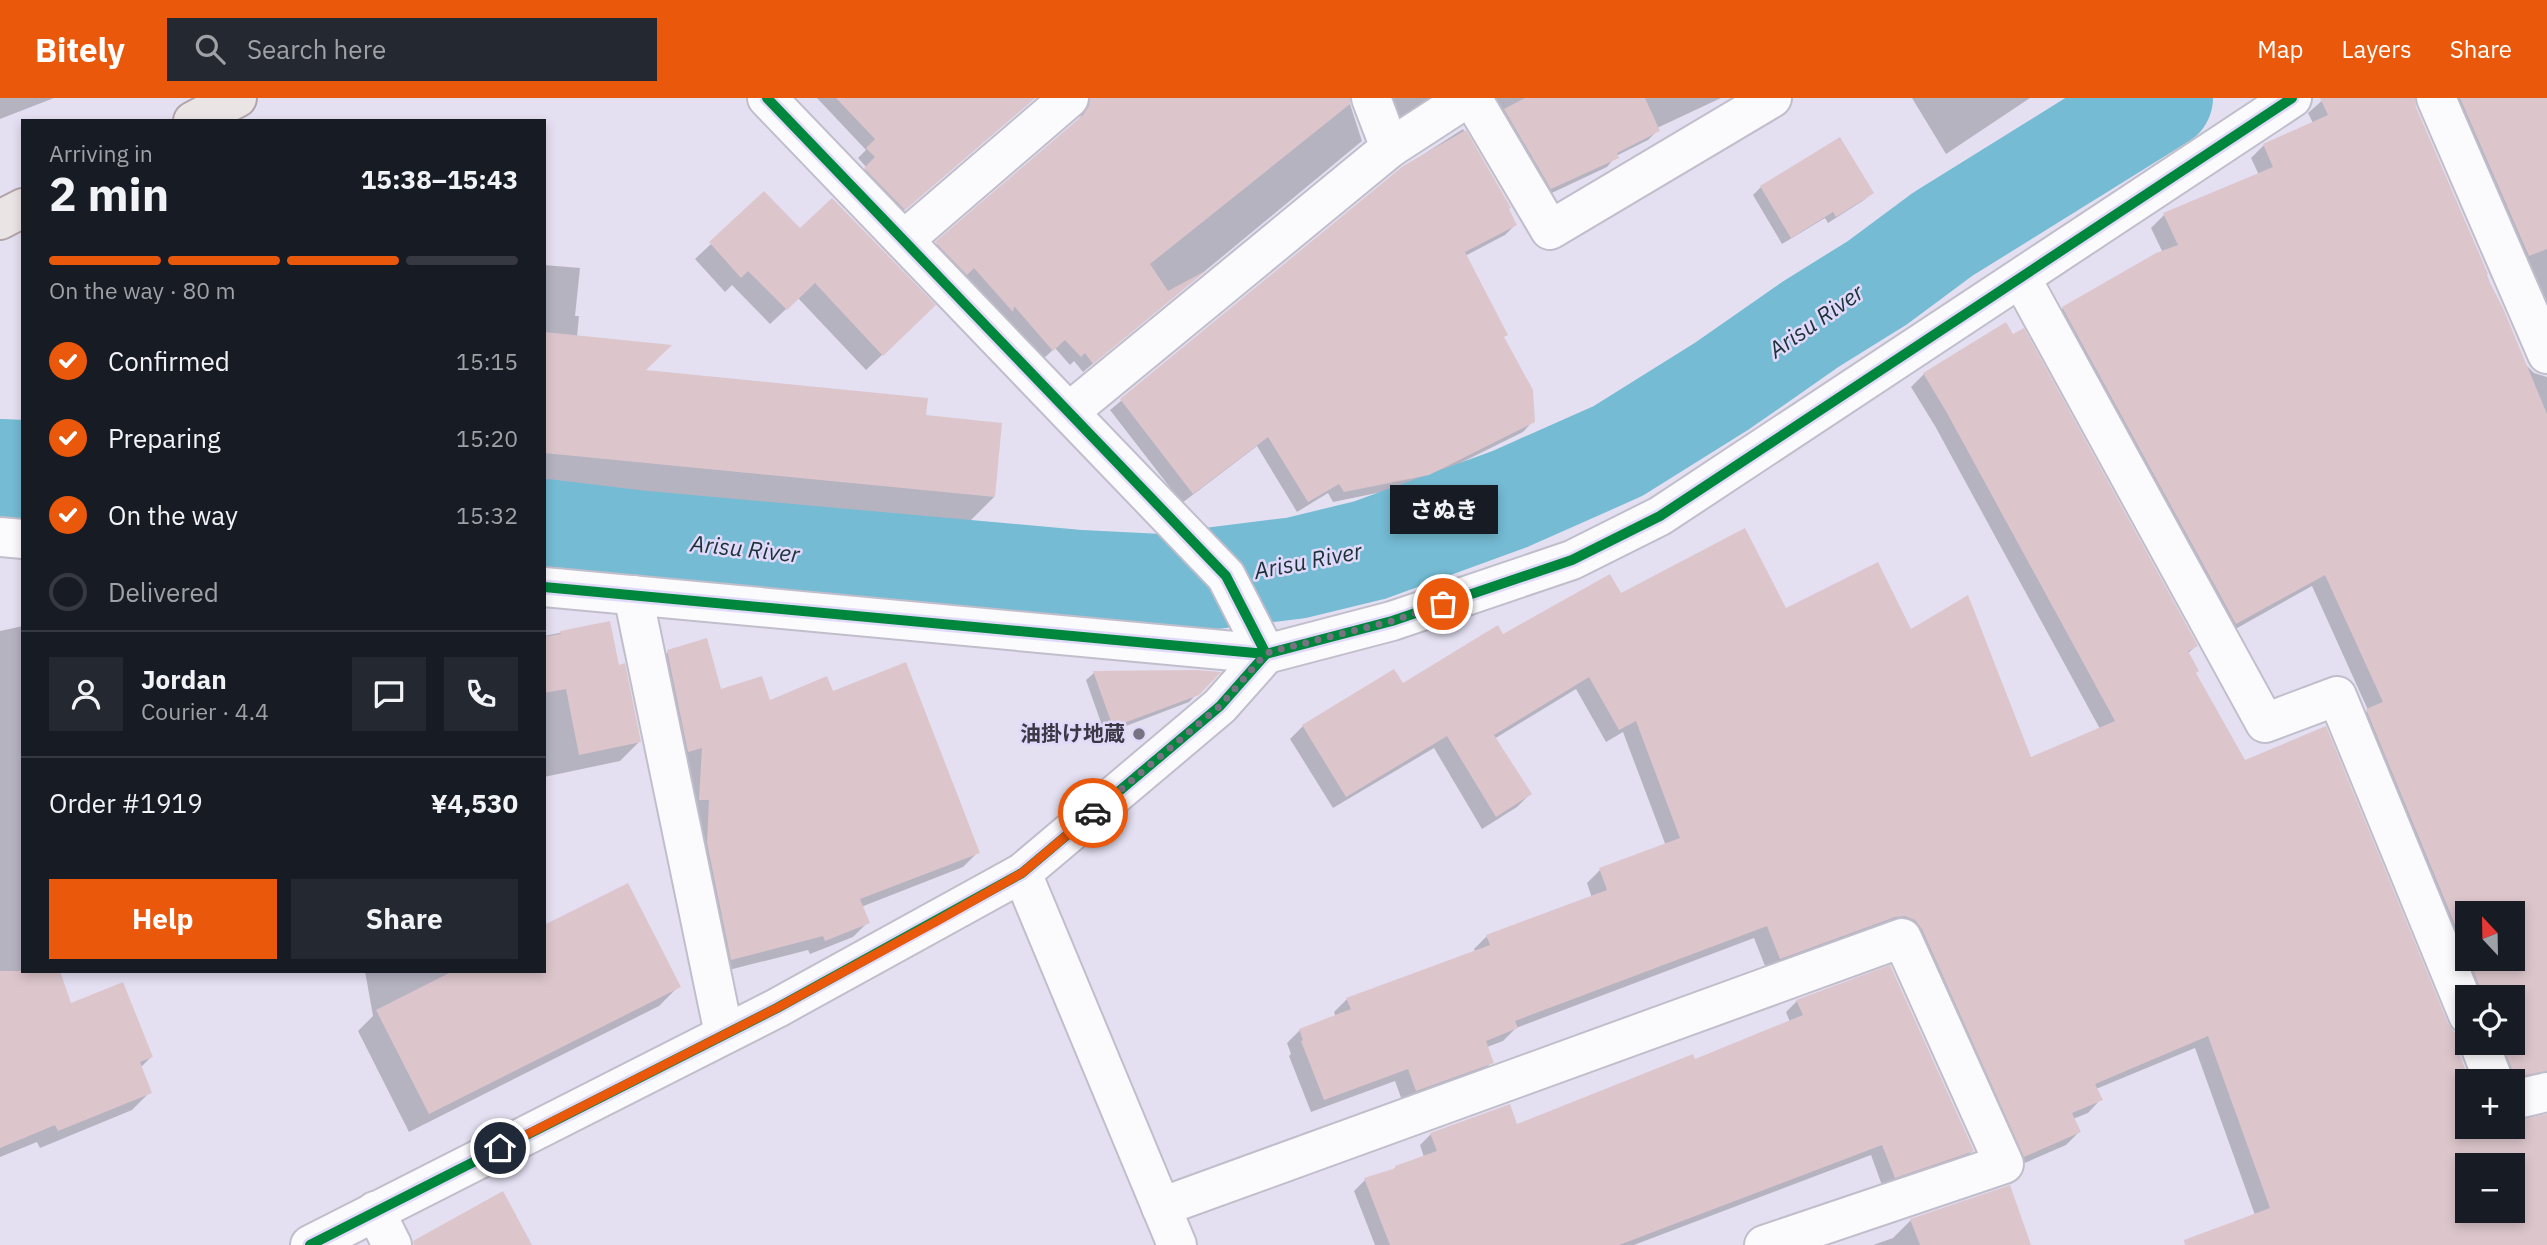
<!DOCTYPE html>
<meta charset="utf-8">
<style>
body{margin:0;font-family:"IBM Plex Sans","Noto Sans JP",sans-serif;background:#242831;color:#f1f3f6;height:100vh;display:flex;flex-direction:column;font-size:26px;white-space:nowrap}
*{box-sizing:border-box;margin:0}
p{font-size:23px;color:#9ea1a6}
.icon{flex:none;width:38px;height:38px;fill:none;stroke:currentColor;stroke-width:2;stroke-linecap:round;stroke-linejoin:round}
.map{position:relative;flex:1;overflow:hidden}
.drawer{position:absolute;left:21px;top:21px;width:525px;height:854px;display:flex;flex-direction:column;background:#171b24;border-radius:0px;box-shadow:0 4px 10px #0003}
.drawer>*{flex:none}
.needle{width:46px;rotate:338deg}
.controls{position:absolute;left:2455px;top:803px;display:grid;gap:14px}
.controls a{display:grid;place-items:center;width:70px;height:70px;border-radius:0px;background:#171b24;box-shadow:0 4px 10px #0003;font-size:35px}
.pin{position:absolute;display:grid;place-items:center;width:60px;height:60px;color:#fff;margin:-30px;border:4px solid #fff;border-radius:50%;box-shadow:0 2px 7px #0007}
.courier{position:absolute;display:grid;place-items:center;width:70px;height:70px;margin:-35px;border:5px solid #ea580c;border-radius:50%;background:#fff;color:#222;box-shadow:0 2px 9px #0007}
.bubble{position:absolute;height:49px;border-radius:0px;background:#171b24;box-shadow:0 4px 10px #0003;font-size:23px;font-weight:700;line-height:49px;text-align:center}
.head em{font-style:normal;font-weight:700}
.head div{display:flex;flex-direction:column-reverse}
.head{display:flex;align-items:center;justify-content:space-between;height:119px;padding:0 28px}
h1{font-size:46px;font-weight:700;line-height:52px}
.bar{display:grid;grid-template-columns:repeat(4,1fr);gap:10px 7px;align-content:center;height:84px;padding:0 28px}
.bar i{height:9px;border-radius:5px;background:#363941}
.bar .selected{background:#ea580c}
.bar p{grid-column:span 4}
.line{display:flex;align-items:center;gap:18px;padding:0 28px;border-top:2px solid #363941}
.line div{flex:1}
.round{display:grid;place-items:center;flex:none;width:74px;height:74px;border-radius:0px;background:#242831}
ol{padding:0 28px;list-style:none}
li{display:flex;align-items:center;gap:21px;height:77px}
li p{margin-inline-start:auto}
li .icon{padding:7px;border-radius:50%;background:#ea580c;color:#fff;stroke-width:4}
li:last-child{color:#9ea1a6}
li i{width:38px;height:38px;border:4px solid #363941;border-radius:50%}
.cta{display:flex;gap:14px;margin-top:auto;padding:14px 28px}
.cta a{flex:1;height:80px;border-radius:0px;background:#ea580c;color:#fff;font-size:28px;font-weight:700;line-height:80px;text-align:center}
.cta a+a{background:#242831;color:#f1f3f6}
header{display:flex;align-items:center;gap:42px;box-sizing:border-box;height:98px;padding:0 35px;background:#ea580c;color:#fff}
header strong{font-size:33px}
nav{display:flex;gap:38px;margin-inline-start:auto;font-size:24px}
.search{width:490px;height:63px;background:#242831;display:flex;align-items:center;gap:18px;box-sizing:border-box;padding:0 24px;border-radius:0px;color:#9ea1a6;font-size:26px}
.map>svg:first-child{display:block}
.shadow{fill:#0003;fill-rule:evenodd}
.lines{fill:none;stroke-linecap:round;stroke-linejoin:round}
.river{stroke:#74bbd3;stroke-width:102}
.building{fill:#dcc6cc;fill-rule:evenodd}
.street-casing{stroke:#c1becc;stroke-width:42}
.primary-casing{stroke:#b2a5a9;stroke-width:42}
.street{stroke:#fbfafd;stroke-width:38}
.primary{stroke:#ebe4e4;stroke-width:38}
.cycleway-casing{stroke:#e1d9f9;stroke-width:15}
.cycleway{stroke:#00873e;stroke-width:10}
.done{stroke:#777382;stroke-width:7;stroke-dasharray:0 12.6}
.route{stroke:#ea580c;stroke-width:9}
.poi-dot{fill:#777382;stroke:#e1d9f9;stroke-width:2.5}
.labels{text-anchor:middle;stroke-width:5;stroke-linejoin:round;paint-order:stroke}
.poi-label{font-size:21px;font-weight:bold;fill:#3c3845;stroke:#e1d9f9;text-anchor:end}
.water-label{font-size:23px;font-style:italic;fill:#1b3238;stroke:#e1d9f9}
</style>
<header>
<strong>Bitely</strong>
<div class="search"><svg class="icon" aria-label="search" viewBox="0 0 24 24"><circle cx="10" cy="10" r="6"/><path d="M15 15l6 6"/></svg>Search here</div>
<nav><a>Map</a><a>Layers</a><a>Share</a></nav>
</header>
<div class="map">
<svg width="2547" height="1147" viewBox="0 0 2547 1147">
<rect width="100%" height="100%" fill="#e4e0f2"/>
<!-- shadow -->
<g class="shadow">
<polygon points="0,0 54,0 0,21"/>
<polygon points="817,0 1035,0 894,121 856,80 867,70 858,60 866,52"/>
<polygon points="1079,0 1348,0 1362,43 1083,274 1074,263 1070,267 1055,250 1043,261 1005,219 1003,222 927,155 1076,25 1081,18 1081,6"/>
<polygon points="1381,0 1430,0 1391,25"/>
<polygon points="1482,0 1721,0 1657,30 1658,32 1648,42 1616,58 1607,69 1541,100"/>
<polygon points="1912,0 2030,0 1946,56"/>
<path d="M2325,0h88l1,9 111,257 9,9 13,4v711l-34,-2 -30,-43h30v-45h-45l-114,-275 14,-13 -56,-124 -89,50 -173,-315 13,-13 100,-55 -12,-25 13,-13 95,-40 -8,-17 13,-13 49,-22 -5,-10zM2468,816h45v45h-45z"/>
<polygon points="2440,0 2547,0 2547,243"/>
<polygon points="1463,31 1509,110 1507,111 1515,127 1505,137 1465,158 1502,240 1533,323 1523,334 1416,387 1333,404 1328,395 1297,414 1257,348 1182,405 1110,312 1404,69"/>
<polygon points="1761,89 1872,95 1864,102 1828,125 1825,120 1782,146 1753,97"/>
<polygon points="764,96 800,133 918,223 866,272 798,200 770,226 732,187 725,194 695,161"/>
<polygon points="544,167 580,170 575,218 579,218 577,239 643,274 924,319 994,399 967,426 544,384"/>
<path d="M2005,227l191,321 -9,8 7,20 51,89 212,288 11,31v45h45v-4l34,-7v129h-314l22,-30 -60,-167 -99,41 4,11 -12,13 -15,6 6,13 -13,13 -55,24 -102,-227 -142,29 -13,-33 -238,90 -13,13 -16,6 5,15 -13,13 -76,28 -8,-22 -84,31 -22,-56 2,-2 -4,-11 13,-13 36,-13 -2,-5 13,-13 128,-47 -1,-3 13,-13 105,-38 -5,-15 13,-13 66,-24 -43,-114 -17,10 -30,-53 -82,50 36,55 -13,13 -35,22 -48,-81 -101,60 -43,-69 13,-13 99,-40 100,-50 118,-41 166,15 124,21 120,128 70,-30 -165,-303 -24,-39 13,-13zM2468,1068h45v45h-45z"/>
<polygon points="609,525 618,569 639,644 620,663 544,679 544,538"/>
<polygon points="23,528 23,873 70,907 151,959 140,970 150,994 132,1012 40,1050 37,1044 0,1059 0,533"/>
<polygon points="668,554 720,593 768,604 832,595 978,754 963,769 861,809 868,824 853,839 810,856 808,852 717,875 685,716 688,664 674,668 653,569"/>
<polygon points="1197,573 1217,575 1189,604 1105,636 1086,582 1094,575"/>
<polygon points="365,873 544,873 678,889 659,908 409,1034 358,933 373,918"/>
<polygon points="1797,903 1972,1053 1961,1064 1883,1090 1871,1057 1634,1147 1375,1147 1354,1093 1365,1082 1391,1074 1396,1069 1424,1059 1420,1047 1431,1036 1516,1028 1694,963 1790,924 1786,914"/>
<polygon points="1911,1122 2029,1147 1873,1147 1893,1140"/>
</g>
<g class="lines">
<!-- river -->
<g class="river">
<polyline points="0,372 23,373"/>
<polyline points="544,432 635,443 1080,483 1159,487 1296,470 1370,452 1510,401 1618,353 1722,288 1811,226 1877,185 1943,136 2162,0"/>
</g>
</g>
<!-- building -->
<g class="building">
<polygon points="836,0 1035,0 905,112 864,70 875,59 866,50 875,41"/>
<polygon points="1090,0 1350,0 1350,6 1150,166 1168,193 1207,172 1093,266 1085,255 1081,259 1065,242 1053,253 1014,208 1013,214 974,170 967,177 935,144 1083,17 1089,8"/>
<polygon points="1525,0 1645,0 1660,33 1617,55 1619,60 1551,91 1504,11"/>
<polygon points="2320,0 2415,0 2416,9 2488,176 2486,177 2503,210 2547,316 2547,973 2515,979 2502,945 2513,945 2513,900 2484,900 2469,861 2513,861 2513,816 2468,816 2468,858 2366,611 2383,604 2325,477 2236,526 2062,209 2156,155 2178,147 2163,115 2273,69 2263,46 2328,17"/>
<polygon points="2460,0 2547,0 2547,151 2529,158"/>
<polygon points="1466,32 1511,110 1509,111 1517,127 1465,154 1508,237 1504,239 1533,292 1535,324 1429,377 1344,394 1339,386 1308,404 1268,339 1193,396 1120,301 1403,68"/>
<polygon points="1840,39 1874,95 1836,119 1833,114 1791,140 1760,88"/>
<polygon points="764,93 800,130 832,100 936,207 883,258 815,185 787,212 748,173 741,180 709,144"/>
<path d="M2006,224l7,12 11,-6 174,318 -10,5 11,20 -3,2 49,87 81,-34 122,297 6,9 6,2 -2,16 12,32h-2v45h45v-6l34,-7v131h-362l-1,-5 86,-32 -62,-172 -113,48 8,16 -31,13 9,19 -57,25 -102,-228 -7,-9 -10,-4 -10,1 -115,42 -13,-33 -252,95 3,7 -32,13 8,22 -78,28 -8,-22 -84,31 -23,-59 2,-1 -4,-11 52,-20 -5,-11 144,-53 -4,-10 121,-45 -8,-22 81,-30 -44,-117 -17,9 -30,-53 -95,58 38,59 -36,23 -49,-81 -101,61 -44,-72 92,-56 9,14 95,-58 5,9 107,-60 11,19 124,-65 41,80 92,-46 33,67 57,-34 63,162 84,-36 -168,-308 -24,-40zM2468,1068h45v45h-45z"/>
<polygon points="544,234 672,247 646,272 928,300 926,317 1002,325 995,399 544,355"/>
<polygon points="610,523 619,567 625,565 641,644 579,657 566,591 544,595 544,539 561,536 560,533"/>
<polygon points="707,540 721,591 762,578 770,602 827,578 833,593 906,564 980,755 860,801 870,825 825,843 823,838 731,862 707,745 709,702 699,702 702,650 688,654 667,552"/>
<polygon points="1197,572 1221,574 1199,597 1113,629 1093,573"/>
<polygon points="628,785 681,889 429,1016 376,912 453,873 544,873 544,827"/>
<polygon points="1890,867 1974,1053 1895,1080 1882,1047 1619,1147 1390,1147 1364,1080 1396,1070 1395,1068 1437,1053 1430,1035 1510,1006 1517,1026 1693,956 1695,961 1803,917 1796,902"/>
<polygon points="0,873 60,873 71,905 123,884 153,959 140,964 152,995 58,1033 55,1027 0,1050"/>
<polygon points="2010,1087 2031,1147 1920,1147 1910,1121"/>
<polygon points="503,1093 532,1147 414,1147 413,1143"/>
</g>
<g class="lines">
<!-- street casing -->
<g class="street-casing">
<g id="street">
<polyline points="1472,0 1550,132 1772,0"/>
<polyline points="2436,0 2547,256"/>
<polyline points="1390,50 1467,0"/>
<polyline points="904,142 1069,0"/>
<polyline points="2021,180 2265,625 2337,598 2468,917"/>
<polyline points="1069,314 1390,50 1371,0"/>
<polyline points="0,439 23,441"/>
<polyline points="544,489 1266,556 1392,523 1572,462 1660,418 2292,0"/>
<polyline points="633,497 724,936"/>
<polyline points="1022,775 1177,1147"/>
<polyline points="2479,945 2494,984"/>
<polyline points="2513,1002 2547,994"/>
<polyline points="1161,1109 1902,840 2004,1066 1764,1147"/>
<polyline points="375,1113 392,1147"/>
<polyline points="310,1147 777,910 1022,775 1220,608 1266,556 1226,478 767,0"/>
</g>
</g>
<!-- primary casing -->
<g class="primary-casing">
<g id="primary">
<polyline points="193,23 237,0"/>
<polyline points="0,122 23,110"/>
</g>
</g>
<!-- street -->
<use href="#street" class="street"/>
<!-- primary -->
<use href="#primary" class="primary"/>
<!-- cycleway casing -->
<g class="cycleway-casing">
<g id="cycleway">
<polyline points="544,489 1266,556 1392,523 1572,462 1660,418 2292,0"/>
<polyline points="310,1147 777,910 1022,775 1220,608 1266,556 1226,478 767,0"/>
</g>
</g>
<!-- cycleway -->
<use href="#cycleway" class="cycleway"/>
</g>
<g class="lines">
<!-- done -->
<polyline class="done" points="1093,715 1220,608 1266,555 1392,523 1443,506"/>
<!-- route -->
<polyline class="route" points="500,1050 777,910 937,823 1022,775 1093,715"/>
</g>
<!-- markers -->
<circle class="poi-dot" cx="1139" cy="636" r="7"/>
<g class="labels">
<!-- poi labels -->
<g class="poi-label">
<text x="1125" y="643">油掛け地蔵</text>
</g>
<!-- water labels -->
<g class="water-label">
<text transform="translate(1816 223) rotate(-35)" y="8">Arisu River</text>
<text transform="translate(745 451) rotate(6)" y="8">Arisu River</text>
<text transform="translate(1308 463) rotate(-11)" y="8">Arisu River</text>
</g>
</g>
</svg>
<div class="controls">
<a><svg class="needle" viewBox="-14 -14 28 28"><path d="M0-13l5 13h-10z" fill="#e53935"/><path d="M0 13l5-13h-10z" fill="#9ea1a6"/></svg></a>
<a><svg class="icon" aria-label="locate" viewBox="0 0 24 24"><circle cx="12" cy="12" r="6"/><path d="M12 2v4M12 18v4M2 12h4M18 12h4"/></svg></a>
<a>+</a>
<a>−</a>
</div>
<div class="pin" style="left:1443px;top:506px;background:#ea580c"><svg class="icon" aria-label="bag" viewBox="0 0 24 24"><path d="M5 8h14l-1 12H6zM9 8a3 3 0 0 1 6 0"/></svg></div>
<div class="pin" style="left:500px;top:1050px;background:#1f2937"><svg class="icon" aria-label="home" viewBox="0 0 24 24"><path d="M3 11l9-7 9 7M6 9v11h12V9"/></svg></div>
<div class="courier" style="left:1093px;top:715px"><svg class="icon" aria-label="car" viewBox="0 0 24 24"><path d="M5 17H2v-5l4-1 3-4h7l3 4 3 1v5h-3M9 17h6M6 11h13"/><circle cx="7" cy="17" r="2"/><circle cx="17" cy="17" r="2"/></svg></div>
<div class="bubble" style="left:1390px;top:387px;width:108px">さぬき</div>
<section class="drawer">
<div class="head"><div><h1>2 min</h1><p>Arriving in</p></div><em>15:38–15:43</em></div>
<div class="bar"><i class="selected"></i><i class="selected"></i><i class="selected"></i><i></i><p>On the way · 80 m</p></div>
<ol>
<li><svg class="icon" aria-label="check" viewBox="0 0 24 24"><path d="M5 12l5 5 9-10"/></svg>Confirmed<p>15:15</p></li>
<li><svg class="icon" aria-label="check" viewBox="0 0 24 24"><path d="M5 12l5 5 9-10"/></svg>Preparing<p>15:20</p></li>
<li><svg class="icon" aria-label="check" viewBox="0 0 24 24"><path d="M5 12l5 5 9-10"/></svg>On the way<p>15:32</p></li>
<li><i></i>Delivered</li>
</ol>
<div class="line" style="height:126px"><a class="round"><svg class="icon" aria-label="person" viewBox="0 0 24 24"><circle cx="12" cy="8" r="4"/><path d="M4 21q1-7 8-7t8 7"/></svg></a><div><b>Jordan</b><p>Courier · 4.4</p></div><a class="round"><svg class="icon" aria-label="chat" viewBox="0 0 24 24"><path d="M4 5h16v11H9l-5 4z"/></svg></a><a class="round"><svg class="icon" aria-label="phone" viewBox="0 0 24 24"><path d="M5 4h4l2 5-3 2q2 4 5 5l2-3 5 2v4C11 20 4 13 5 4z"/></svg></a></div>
<div class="line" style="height:91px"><div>Order #1919</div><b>¥4,530</b></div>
<div class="cta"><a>Help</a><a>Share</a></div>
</section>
</div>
